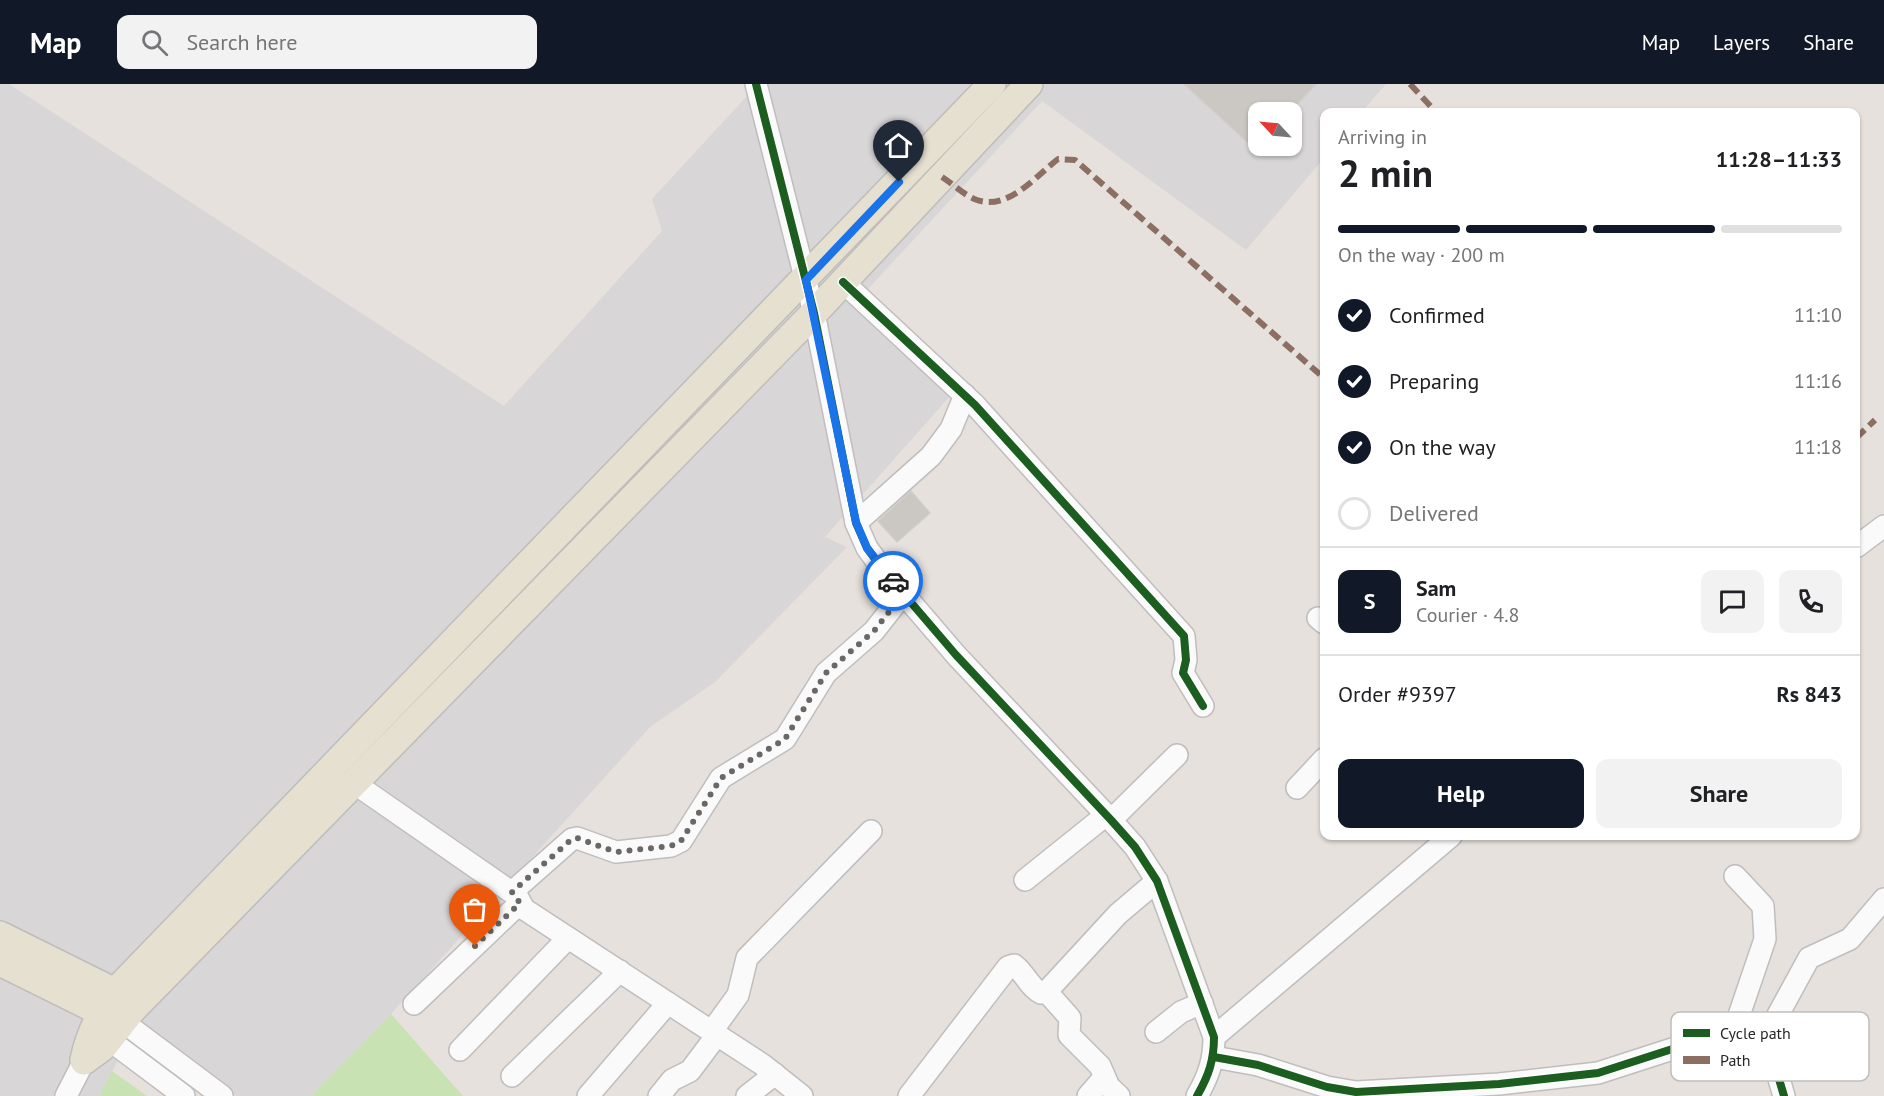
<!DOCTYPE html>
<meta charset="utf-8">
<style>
body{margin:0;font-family:"PT Sans",sans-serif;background:#f2f2f2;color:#202124;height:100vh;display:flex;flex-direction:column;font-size:22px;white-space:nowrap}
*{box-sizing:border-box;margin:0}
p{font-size:20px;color:#757577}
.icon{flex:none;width:33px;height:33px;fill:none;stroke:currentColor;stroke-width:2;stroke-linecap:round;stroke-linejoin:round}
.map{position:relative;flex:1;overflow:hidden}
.details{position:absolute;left:1320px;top:24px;width:540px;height:732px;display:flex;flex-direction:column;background:#fff;border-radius:12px;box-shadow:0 2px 4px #0004}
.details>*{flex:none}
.needle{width:39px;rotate:296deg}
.fabs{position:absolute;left:1248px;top:18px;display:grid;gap:12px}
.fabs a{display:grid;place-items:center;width:54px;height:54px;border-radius:12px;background:#fff;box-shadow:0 2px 4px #0004;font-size:30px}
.pin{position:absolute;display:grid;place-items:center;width:51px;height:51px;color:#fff;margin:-62px -26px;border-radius:50% 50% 50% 0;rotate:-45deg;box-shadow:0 0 6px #0007}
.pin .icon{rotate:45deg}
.courier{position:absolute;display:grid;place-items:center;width:60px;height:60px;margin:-30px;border:4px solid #1a73e8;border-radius:50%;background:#fff;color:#222;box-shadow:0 2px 8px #0007}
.overview em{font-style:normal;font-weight:700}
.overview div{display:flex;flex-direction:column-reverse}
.overview{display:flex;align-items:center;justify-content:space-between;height:102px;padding:0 18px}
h1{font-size:39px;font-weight:700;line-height:45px}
.bar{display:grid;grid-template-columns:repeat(4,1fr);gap:9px 6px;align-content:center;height:72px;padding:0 18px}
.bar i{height:8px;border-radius:4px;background:#e0e0e0}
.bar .on{background:#111827}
.bar p{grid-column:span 4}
.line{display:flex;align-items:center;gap:15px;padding:0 18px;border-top:2px solid #e0e0e0}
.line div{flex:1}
.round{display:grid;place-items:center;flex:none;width:63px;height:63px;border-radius:12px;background:#f2f2f2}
ol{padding:0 18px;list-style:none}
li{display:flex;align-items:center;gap:18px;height:66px}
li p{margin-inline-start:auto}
li .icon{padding:6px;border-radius:50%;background:#111827;color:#fff;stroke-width:4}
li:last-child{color:#757577}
li i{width:33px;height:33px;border:3px solid #e0e0e0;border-radius:50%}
.primary-button{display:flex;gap:12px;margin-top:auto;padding:12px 18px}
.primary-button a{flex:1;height:69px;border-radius:12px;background:#111827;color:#fff;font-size:24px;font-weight:700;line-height:69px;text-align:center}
.primary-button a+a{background:#f2f2f2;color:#202124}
header{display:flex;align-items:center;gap:36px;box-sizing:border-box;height:84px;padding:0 30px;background:#111827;color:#fff}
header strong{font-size:28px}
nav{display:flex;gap:33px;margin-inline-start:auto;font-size:21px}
.search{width:420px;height:54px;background:#f2f2f2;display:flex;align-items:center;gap:15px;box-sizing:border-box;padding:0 21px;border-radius:12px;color:#757577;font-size:22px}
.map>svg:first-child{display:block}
.industrial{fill:#d9d6d8;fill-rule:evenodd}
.green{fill:#c8e2b3}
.building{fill:#cbc7c3;stroke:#d1cdc8;stroke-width:1.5}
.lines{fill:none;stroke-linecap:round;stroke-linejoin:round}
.minor-casing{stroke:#bfbdbe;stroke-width:24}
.major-casing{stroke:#bfbdbb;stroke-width:30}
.minor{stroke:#fbfafa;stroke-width:21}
.major{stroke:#e6e0d1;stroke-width:27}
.quiet{stroke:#8d6e63;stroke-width:6;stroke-dasharray:12 6;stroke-linecap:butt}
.cycleway-casing{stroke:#fff;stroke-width:11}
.cycleway{stroke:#1b5e20;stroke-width:8}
.done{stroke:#6a6866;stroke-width:6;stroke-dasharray:0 10.8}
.route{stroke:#1a73e8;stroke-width:8}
.key{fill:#fff;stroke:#bebebe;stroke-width:1.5}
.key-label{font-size:16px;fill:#272727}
</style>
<header>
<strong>Map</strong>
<div class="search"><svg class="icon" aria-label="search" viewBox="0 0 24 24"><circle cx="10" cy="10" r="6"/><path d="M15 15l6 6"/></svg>Search here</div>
<nav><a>Map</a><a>Layers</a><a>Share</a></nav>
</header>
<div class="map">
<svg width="1884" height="1012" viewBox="0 0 1884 1012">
<rect width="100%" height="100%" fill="#e6e1dc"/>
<!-- industrial -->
<path class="industrial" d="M0,0h9l495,322 158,-175 -10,-32 106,-115h628l-24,28h-38v46l-78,92 -204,-149 -187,202 96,92 -126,142 22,10 -132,135 -65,45 -259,287 -80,82h-75l-98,-73 -39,73h-99zM1258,28h34v34h-34z"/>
<!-- green -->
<g class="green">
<polygon points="391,930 463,1012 311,1012"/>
<polygon points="112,987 147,1012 99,1012"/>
</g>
<!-- building -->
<g class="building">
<polygon points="1184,0 1316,0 1290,28 1258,28 1258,68"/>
<polygon points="911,407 930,429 897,458 878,437"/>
</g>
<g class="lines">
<!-- minor casing -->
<g class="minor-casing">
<g id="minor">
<path d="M756,0l58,229 42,210 11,25 17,23 72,84 155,165 24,27 22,34 57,156c0,23 -5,38 -17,59"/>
<polyline points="843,198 975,321 1184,552 1186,576 1183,589 1203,622"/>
<polyline points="856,439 931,372 951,345 965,311"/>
<polyline points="1856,463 1884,442"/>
<polyline points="1318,534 1324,539"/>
<polyline points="354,699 517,812 524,825 763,981 802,1012"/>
<polyline points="1297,704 1324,675"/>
<polyline points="1111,736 1177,671"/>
<polyline points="1025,796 1106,731"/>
<polyline points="512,808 572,755 577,754 616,768 671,762 681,757 721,694 785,655 826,589 874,547 903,510"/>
<polyline points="1046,907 1070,934 1069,951 1100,982 1107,998"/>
<polyline points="414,920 520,819"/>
<polyline points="122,937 222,1012"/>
<polyline points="712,947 738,911 747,874 871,747"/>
<polyline points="1156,948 1181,928 1202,919"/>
<polyline points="1733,949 1765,855 1763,822 1735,792"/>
<polyline points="1214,953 1451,752"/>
<polyline points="108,955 184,1012"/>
<polyline points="1761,962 1809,874 1850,855 1884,815"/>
<polyline points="460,966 568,854"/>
<polyline points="1214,973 1258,981 1327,1003 1356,1008 1499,1000 1598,989 1725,948 1751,955 1761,962 1774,978 1784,1012"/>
<polyline points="512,992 620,887"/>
<polyline points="66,1012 84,977"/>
<polyline points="588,1012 668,919"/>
<polyline points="659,1012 672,996 690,987 717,951"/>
<polyline points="747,1012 775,990"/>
<path d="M909,1012l99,-129 6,-2c11,8 15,22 27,28l7,-3 70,-76 39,-33"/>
<polyline points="1088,1012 1102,996 1119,1012"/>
</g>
</g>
<!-- major casing -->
<g class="major-casing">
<g id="major">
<polyline points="0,851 115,908 127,921"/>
<polyline points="0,878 101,928 112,943"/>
<path d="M84,976c5,-26 16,-47 31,-68l877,-908"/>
<polyline points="84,977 103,963 132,926 814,229 1029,0"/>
</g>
</g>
<!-- minor -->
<use href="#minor" class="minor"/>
<!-- major -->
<use href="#major" class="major"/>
<!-- quiet -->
<g class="quiet">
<polyline points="1410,0 1436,28"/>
<path d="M942,93c11,7 23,19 35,23 31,11 59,-24 81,-41l17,1 249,218"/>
<polyline points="1856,354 1875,336"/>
</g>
<!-- cycleway casing -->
<g class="cycleway-casing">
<g id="cycleway">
<path d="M756,0l58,229 42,210 11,25 17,23 72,84 155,165 24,27 22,34 57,156c0,23 -5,38 -17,59"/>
<polyline points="843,198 975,321 1184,552 1186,576 1183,589 1203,622"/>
<polyline points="1214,973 1258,981 1327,1003 1356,1008 1499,1000 1598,989 1725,948 1751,955 1761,962 1774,978 1784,1012"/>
</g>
</g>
<!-- cycleway -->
<use href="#cycleway" class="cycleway"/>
</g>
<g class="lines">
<!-- done -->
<polyline class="done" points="475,862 520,819 512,808 572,755 577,754 616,768 671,762 681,757 721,694 785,655 826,589 874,547 903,510 893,497"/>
<!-- route -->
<polyline class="route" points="893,497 867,464 856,438 806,196 899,98"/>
</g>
<!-- legend -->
<rect x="1671" y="928" width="198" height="69" rx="9" class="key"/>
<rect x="1683" y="945" width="27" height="8" fill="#1b5e20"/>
<rect x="1683" y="972" width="27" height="8" fill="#8d6e63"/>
<g class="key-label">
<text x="1720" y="955">Cycle path</text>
<text x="1720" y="982">Path</text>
</g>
</svg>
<div class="fabs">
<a><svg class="needle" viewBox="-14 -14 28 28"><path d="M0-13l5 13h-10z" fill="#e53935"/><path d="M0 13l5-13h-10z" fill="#757577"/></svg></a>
</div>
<div class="pin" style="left:475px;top:862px;background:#ea580c"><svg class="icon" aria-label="bag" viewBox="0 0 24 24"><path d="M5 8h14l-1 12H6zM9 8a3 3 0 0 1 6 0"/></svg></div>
<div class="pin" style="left:899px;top:98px;background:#1f2937"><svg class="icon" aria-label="home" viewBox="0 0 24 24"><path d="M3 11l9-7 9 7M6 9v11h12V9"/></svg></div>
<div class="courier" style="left:893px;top:497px"><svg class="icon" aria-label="car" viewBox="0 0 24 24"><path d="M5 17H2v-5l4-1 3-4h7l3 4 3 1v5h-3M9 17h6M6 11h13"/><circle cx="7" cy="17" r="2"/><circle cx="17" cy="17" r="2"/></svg></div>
<section class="details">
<div class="overview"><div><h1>2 min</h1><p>Arriving in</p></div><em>11:28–11:33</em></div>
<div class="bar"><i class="on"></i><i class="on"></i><i class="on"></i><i></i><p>On the way · 200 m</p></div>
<ol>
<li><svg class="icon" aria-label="check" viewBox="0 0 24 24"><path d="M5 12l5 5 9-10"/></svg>Confirmed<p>11:10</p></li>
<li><svg class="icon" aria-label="check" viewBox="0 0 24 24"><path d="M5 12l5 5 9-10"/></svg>Preparing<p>11:16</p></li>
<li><svg class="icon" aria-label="check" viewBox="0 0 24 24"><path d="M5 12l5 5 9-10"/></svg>On the way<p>11:18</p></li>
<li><i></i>Delivered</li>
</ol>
<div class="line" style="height:108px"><b class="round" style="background:#111827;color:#fff">S</b><div><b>Sam</b><p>Courier · 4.8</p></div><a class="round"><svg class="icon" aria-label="chat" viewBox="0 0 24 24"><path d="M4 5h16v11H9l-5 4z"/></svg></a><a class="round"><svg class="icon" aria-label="phone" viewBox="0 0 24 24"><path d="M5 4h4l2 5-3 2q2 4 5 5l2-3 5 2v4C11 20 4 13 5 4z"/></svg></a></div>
<div class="line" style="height:78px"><div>Order #9397</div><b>Rs 843</b></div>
<div class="primary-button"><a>Help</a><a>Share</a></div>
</section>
</div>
